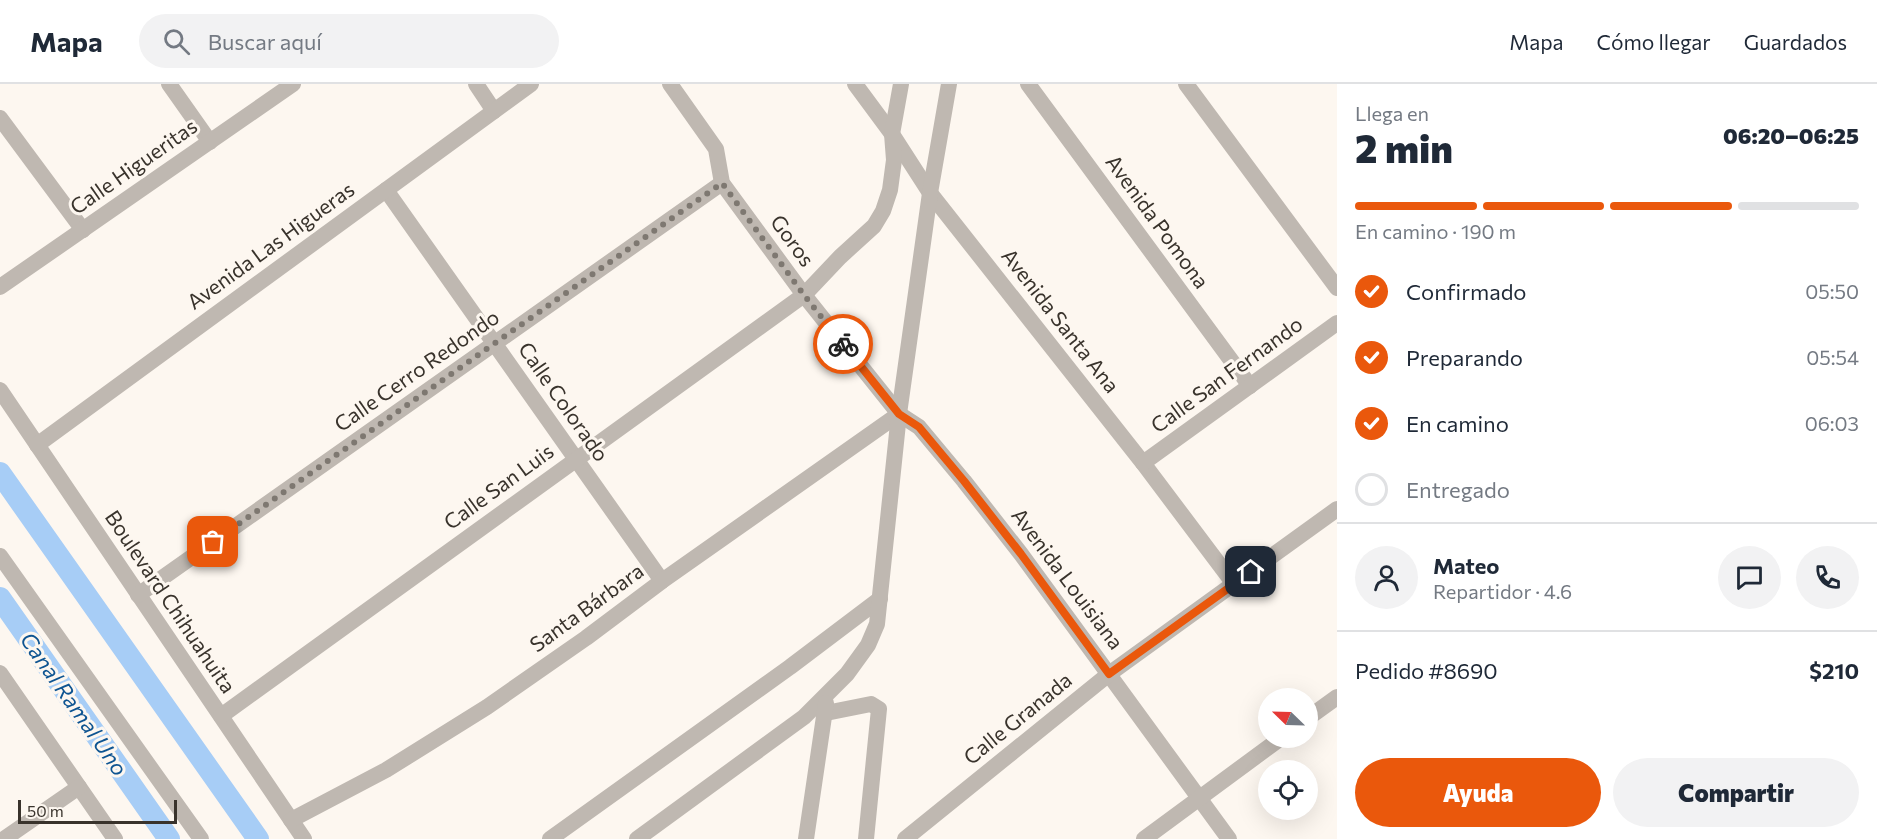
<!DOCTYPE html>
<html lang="es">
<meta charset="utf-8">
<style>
body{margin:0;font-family:Commissioner,sans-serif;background:#f2f2f3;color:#1f2937;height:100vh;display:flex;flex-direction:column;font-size:22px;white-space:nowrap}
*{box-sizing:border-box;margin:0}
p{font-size:20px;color:#747a83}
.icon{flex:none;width:33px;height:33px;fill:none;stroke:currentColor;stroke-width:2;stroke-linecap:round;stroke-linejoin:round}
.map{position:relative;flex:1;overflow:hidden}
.panel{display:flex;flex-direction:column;background:#fff;width:540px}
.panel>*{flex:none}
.needle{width:39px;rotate:293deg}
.tools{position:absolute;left:1258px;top:604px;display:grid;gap:12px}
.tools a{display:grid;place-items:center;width:60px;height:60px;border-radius:50%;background:#fff;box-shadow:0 6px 24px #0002;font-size:30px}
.scale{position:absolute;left:18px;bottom:15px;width:159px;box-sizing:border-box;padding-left:6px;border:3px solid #39332c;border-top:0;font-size:16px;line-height:21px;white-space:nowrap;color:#39332c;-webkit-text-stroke:4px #fdf7f0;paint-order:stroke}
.pin{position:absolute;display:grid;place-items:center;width:51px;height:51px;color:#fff;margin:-26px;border-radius:12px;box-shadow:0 3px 9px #0006}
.courier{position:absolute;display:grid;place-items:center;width:60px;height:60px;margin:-30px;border:4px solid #ea580c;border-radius:50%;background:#fff;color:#222;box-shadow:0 2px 8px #0007}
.head em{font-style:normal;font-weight:800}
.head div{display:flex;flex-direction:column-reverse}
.head{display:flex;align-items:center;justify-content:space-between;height:102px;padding:0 18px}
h1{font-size:39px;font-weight:800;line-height:45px}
.bar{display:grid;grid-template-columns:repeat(4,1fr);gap:9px 6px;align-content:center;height:72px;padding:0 18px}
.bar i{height:8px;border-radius:4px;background:#e0e1e3}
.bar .selected{background:#ea580c}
.bar p{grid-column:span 4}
.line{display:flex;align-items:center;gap:15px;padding:0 18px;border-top:2px solid #e0e1e3}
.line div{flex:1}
.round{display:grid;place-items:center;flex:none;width:63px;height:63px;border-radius:32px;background:#f2f2f3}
ol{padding:0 18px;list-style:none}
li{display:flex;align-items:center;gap:18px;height:66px}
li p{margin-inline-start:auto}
li .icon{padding:6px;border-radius:50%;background:#ea580c;color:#fff;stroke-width:4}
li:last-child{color:#747a83}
li i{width:33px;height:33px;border:3px solid #e0e1e3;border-radius:50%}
.button{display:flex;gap:12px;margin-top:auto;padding:12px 18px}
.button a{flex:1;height:69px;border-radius:36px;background:#ea580c;color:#fff;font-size:24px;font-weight:800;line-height:69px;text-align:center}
.button a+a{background:#f2f2f3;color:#1f2937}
header{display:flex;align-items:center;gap:36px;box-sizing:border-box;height:84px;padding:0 30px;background:#fff;border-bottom:2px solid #e0e1e3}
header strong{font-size:28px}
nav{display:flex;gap:33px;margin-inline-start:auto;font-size:21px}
.search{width:420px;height:54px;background:#f2f2f3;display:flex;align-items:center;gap:15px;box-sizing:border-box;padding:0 21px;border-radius:33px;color:#747a83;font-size:22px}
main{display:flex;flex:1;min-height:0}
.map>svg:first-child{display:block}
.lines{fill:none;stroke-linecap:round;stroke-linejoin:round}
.canal{stroke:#a7cdf6;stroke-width:22}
.street{stroke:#bfb8b1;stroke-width:16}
.done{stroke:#7e7871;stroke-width:6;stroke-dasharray:0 10.8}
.route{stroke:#ea580c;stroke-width:8}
.labels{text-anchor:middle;stroke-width:6;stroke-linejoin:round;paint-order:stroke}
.street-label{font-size:21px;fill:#39332c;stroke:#fdf7f0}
.water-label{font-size:22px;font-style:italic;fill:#0e5491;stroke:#fdf7f0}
</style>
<header>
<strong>Mapa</strong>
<div class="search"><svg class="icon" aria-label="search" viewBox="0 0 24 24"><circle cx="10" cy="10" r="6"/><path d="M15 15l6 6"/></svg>Buscar aquí</div>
<nav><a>Mapa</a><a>Cómo llegar</a><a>Guardados</a></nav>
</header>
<main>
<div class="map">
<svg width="1337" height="755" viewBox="0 0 1337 755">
<rect width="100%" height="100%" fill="#fdf7f0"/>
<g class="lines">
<!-- canal -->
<g class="canal">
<polyline points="0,389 258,755"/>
<polyline points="0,514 169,755"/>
</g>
<!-- street -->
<g class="street">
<polyline points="169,0 210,58"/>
<polyline points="476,0 494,27"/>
<polyline points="670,0 716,65 722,99 804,211 899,330 919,343 964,397 1021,470 1229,755"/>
<polyline points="855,0 892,50 930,109 1143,379 1234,500"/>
<polyline points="1028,0 1250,302"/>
<polyline points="1186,0 1337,204"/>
<polyline points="0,34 83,146"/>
<polyline points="386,106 662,497"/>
<polyline points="0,203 293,0"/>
<polyline points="0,306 304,755"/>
<polyline points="37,361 531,0"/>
<polyline points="1143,379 1337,239"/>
<polyline points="0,472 201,755"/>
<polyline points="138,511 722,99"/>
<polyline points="0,589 115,755"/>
<polyline points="826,629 871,620 879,625 866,755"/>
<polyline points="221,632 804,211 840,173 874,142 883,127 890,106 894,76 892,50 901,0"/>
<polyline points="1308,634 1337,613"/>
<polyline points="291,736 386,686 487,623 586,554 662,497 899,330"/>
<polyline points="4,755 79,703"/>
<polyline points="550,755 790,583 880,515"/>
<polyline points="637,755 804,633 847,590 868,561 877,540 899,330 930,109 949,0"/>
<polyline points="806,755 826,619"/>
<polyline points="905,755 1109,590 1337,425"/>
<polyline points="1144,755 1281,654"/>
</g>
</g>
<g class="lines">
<!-- done -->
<polyline class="done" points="213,458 722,99 804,211 843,260"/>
<!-- route -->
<polyline class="route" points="843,260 899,330 919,343 964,397 1021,470 1109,590 1251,488"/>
</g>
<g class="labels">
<!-- street labels -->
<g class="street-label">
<text transform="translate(134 83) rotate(-35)" y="7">Calle Higueritas</text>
<text transform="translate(1157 138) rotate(54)" y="7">Avenida Pomona</text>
<text transform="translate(792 157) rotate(54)" y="7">Goros</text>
<text transform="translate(271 162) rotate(-36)" y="7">Avenida Las Higueras</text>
<text transform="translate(1060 237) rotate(52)" y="7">Avenida Santa Ana</text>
<text transform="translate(417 287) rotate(-35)" y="7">Calle Cerro Redondo</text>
<text transform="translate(1227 291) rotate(-36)" y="7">Calle San Fernando</text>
<text transform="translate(563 318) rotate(55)" y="7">Calle Colorado</text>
<text transform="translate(499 403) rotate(-36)" y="7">Calle San Luis</text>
<text transform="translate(1067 495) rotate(53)" y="7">Avenida Louisiana</text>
<text transform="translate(170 518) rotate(56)" y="7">Boulevard Chihuahuita</text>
<text transform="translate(587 524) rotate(-36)" y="7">Santa Bárbara</text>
<text transform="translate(1018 635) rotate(-39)" y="7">Calle Granada</text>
</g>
<!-- water labels -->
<g class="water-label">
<text transform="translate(74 620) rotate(55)" y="8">Canal Ramal Uno</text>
</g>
</g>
</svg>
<div class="tools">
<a><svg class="needle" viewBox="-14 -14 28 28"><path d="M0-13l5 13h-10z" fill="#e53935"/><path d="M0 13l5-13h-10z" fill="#747a83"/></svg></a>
<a><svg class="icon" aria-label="locate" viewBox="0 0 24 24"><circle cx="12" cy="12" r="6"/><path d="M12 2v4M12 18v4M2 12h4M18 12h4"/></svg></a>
</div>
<div class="scale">50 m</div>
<div class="pin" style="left:213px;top:458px;background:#ea580c"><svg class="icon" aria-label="bag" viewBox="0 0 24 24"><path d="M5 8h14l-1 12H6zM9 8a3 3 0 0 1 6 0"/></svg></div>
<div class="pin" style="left:1251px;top:488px;background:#1f2937"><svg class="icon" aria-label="home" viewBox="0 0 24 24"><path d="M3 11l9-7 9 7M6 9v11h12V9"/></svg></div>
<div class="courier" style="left:843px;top:260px"><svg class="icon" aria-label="bike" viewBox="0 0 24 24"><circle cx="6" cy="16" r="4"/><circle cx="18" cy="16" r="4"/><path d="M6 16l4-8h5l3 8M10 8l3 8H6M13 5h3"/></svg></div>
</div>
<section class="panel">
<div class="head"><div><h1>2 min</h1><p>Llega en</p></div><em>06:20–06:25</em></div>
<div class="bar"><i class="selected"></i><i class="selected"></i><i class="selected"></i><i></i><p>En camino · 190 m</p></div>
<ol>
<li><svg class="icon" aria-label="check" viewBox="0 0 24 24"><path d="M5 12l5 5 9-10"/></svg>Confirmado<p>05:50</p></li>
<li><svg class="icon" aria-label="check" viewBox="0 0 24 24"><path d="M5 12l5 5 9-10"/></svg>Preparando<p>05:54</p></li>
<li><svg class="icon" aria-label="check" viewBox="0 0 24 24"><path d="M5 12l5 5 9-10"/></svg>En camino<p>06:03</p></li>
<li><i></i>Entregado</li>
</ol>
<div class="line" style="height:108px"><a class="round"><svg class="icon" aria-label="person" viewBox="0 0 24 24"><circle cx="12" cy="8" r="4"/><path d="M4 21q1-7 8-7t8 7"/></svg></a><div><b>Mateo</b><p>Repartidor · 4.6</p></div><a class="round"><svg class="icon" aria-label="chat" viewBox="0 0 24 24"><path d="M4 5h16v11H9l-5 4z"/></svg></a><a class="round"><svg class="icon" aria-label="phone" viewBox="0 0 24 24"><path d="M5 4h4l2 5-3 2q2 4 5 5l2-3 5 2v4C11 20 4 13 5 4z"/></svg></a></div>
<div class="line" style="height:78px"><div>Pedido #8690</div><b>$210</b></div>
<div class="button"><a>Ayuda</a><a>Compartir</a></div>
</section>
</main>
